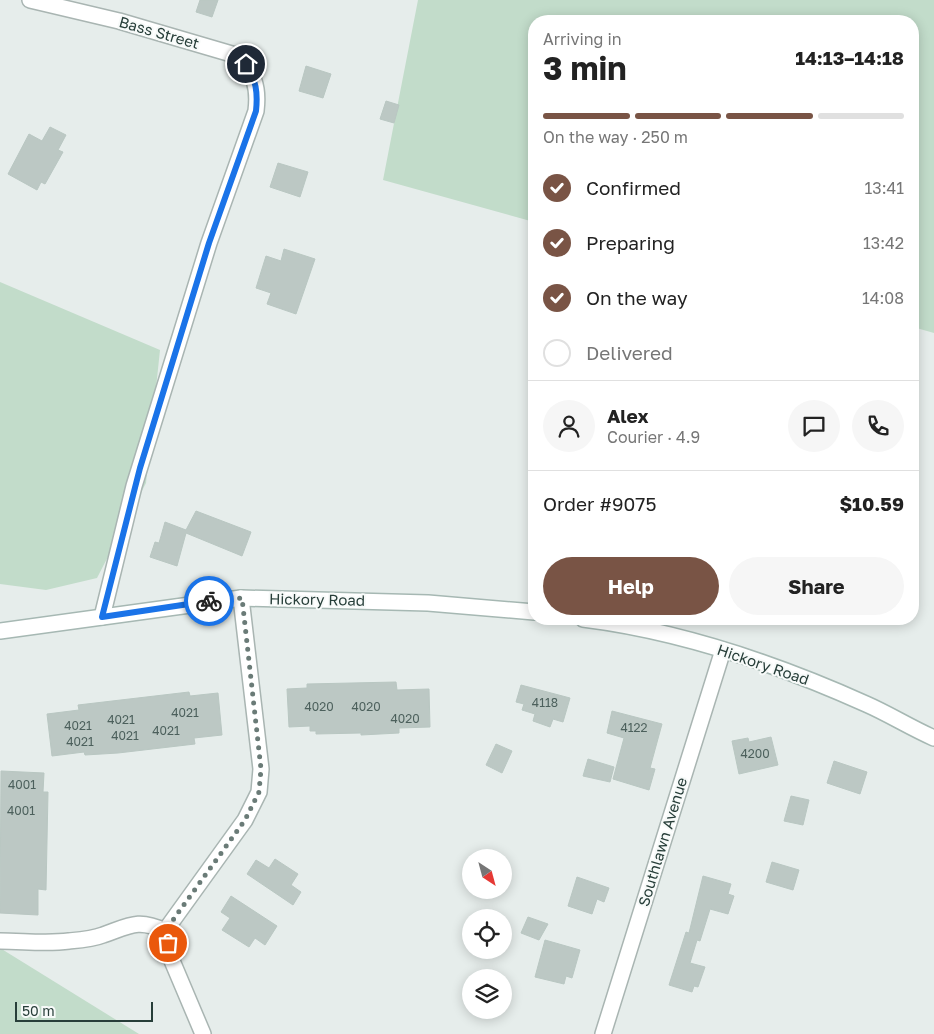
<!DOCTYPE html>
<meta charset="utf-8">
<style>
body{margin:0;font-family:"Golos Text",sans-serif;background:#f6f6f6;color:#222;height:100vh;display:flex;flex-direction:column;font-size:19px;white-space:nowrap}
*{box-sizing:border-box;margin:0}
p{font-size:16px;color:#767676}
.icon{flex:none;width:28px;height:28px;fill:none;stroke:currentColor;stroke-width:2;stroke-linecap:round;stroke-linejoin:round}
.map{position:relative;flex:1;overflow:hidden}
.details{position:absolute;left:528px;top:15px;width:391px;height:610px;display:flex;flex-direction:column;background:#fff;border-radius:20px;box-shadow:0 2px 12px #0003}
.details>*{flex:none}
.needle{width:32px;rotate:144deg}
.controls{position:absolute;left:462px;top:849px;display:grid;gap:10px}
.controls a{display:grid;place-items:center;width:50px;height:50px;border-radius:50%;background:#fff;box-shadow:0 2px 12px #0003;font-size:25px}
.scale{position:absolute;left:15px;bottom:12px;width:138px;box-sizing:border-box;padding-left:5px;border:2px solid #273e39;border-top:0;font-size:14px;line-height:18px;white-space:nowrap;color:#273e39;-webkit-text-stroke:4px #f7faf9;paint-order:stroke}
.pin{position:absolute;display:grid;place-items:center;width:42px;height:42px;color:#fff;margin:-21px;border:2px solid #fff;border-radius:50%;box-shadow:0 1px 5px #0007}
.courier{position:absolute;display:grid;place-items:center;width:50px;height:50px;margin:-25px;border:4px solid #1a73e8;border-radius:50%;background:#fff;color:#222;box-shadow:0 1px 6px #0007}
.headline em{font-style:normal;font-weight:700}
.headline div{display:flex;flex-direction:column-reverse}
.headline{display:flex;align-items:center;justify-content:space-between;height:85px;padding:0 15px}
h1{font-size:32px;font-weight:700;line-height:38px}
.bar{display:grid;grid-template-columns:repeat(4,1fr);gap:8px 5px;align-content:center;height:60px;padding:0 15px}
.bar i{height:6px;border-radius:4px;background:#e0e0e0}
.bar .current{background:#795445}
.bar p{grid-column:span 4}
.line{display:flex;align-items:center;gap:12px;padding:0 15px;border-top:1px solid #e0e0e0}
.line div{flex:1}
.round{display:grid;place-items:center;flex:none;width:52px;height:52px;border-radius:26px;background:#f6f6f6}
ol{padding:0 15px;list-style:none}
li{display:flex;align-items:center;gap:15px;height:55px}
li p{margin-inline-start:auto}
li .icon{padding:5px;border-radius:50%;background:#795445;color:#fff;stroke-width:4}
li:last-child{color:#767676}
li i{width:28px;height:28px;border:2px solid #e0e0e0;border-radius:50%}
.button{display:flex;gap:10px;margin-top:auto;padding:10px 15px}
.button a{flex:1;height:58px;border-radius:30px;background:#795445;color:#fff;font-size:20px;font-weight:700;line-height:58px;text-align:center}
.button a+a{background:#f6f6f6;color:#222}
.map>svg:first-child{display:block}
.green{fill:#c2dcca}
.building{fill:#bcc8c4;stroke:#b9c7c2}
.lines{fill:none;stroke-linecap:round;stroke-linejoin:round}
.street-casing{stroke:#a9b5b2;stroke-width:18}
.secondary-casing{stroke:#a6b8b3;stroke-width:18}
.street{stroke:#fff;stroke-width:15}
.secondary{stroke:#fff;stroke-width:15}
.done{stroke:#6a7b77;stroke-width:5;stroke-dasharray:0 9}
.route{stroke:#1a73e8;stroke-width:6}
.labels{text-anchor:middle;stroke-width:4;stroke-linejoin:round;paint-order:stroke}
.number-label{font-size:12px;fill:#4c605c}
.street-label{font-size:15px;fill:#273e39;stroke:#f7faf9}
</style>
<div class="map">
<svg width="934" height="1034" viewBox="0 0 934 1034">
<rect width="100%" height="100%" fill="#e6edeb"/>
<!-- green -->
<g class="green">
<polygon points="418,0 934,0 934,333 913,327 912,21 534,21 534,222 383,180"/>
<polygon points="0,282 160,350 146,483 97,578 46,590 0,584"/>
<polygon points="0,948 139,1034 0,1034"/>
</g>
<!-- building -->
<g class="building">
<polygon points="200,0 218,0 212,17 196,12"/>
<polygon points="306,66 331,74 323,98 299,91"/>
<polygon points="386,101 399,105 394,123 380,119"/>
<polygon points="50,127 66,135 58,150 63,152 45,184 41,182 37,190 8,174 29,134 42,141"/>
<polygon points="278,163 308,172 300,197 270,187"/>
<polygon points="284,249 315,259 296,314 267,304 271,293 256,288 266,256 281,261"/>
<polygon points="196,511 251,532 242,556 186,533 177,566 150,557 155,542 159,543 165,522 186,530"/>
<polygon points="396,682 397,690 429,689 430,727 399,728 399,733 361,735 361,733 316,734 316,731 310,731 310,726 289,727 287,689 307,688 307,684"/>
<polygon points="521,685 570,698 563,722 553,719 550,727 533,721 535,714 522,710 524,704 516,702"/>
<polygon points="189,692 190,696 218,693 222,735 194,738 195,744 118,753 85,755 84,752 52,756 47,714 79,710 78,705"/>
<polygon points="612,711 662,724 650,768 655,769 649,790 613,779 624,738 607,733"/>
<polygon points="771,737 778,765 739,774 732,741 748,738 749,742"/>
<polygon points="496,744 512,751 502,773 486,765"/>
<polygon points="588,759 614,767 610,782 583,776"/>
<polygon points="834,761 867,772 860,794 827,783"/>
<polygon points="1,771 44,773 43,792 48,792 46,890 38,889 38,915 0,913"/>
<polygon points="791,796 809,800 803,825 784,821"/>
<polygon points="275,859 298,874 291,885 301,892 293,905 247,874 256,860 269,868"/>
<polygon points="772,862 799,870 793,890 766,882"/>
<polygon points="703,876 731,884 728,894 734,896 728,914 710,909 700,941 697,940 690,963 705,967 698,987 694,986 692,992 669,985 686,932 689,933"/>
<polygon points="577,877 609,888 604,902 597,899 592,914 568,906"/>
<polygon points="231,896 277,926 265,945 255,938 249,947 222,930 230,918 221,912"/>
<polygon points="528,917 548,924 539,940 521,933"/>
<polygon points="545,940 580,950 572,978 566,976 564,984 535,977"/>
</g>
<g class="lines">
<!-- street casing -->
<g class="street-casing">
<g id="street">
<path d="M30,0l89,21 116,34c19,16 24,32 21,56l-47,132 -75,243 -32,131"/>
<polyline points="165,931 170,956 203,1034"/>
<path d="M0,941c23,0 47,3 69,0 11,-1 24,-2 34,-6 26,-9 35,-17 62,-4l80,-111 14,-28 2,-23 -20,-171"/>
<polyline points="603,1034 723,650"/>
</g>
</g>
<!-- secondary casing -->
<g class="secondary-casing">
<g id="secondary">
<path d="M583,619c97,12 194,45 283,85 23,10 45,24 68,34"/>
<polyline points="0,631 241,598 428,603 534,612"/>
</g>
</g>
<!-- street -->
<use href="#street" class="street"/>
<!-- secondary -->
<use href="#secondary" class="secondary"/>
</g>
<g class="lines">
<!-- done -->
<polyline class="done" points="168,943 165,931 245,820 259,792 261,769 242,598 209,601"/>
<!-- route -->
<path class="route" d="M209,601l-107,16 38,-149 69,-225 47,-132c2,-19 0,-31 -10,-47"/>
</g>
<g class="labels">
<!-- number labels -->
<g class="number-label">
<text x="545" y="707">4118</text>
<text x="319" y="711">4020</text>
<text x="366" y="711">4020</text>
<text x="185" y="717">4021</text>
<text x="405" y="723">4020</text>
<text x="121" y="724">4021</text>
<text x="78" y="730">4021</text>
<text x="634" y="732">4122</text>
<text x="166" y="735">4021</text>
<text x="125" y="740">4021</text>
<text x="80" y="746">4021</text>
<text x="755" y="758">4200</text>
<text x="22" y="789">4001</text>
<text x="21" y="815">4001</text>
</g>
<!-- street labels -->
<g class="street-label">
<text transform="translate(159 33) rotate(16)" y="5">Bass Street</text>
<text transform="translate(317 600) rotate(1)" y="5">Hickory Road</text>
<text transform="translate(763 665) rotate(19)" y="5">Hickory Road</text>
<text transform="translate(663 842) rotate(-73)" y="5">Southlawn Avenue</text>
</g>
</g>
</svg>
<div class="controls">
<a><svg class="needle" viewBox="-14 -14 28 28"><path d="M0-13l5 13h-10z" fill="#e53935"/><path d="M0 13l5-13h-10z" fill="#767676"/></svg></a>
<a><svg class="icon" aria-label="locate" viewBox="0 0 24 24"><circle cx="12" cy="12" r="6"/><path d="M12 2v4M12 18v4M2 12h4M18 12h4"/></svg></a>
<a><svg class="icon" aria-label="layers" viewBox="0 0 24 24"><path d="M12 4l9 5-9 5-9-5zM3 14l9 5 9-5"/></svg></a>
</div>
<div class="scale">50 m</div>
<div class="pin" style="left:168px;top:943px;background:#ea580c"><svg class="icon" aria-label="bag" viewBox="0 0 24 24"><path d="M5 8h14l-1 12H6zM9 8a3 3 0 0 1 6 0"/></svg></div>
<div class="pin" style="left:246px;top:64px;background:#1f2937"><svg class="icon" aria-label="home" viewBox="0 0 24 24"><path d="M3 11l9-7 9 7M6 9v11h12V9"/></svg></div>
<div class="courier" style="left:209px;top:601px"><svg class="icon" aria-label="bike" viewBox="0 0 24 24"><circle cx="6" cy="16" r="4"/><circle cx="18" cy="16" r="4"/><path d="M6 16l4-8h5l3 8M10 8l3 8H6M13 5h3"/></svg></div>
<section class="details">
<div class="headline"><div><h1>3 min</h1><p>Arriving in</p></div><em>14:13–14:18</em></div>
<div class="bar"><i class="current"></i><i class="current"></i><i class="current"></i><i></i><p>On the way · 250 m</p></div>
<ol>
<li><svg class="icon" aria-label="check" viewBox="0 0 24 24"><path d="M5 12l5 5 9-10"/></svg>Confirmed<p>13:41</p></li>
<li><svg class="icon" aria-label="check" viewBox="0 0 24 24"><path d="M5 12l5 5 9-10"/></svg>Preparing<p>13:42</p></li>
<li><svg class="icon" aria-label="check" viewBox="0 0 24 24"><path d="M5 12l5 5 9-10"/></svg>On the way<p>14:08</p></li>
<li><i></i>Delivered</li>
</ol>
<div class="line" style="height:90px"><a class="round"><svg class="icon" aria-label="person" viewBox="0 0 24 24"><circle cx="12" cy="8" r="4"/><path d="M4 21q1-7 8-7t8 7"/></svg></a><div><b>Alex</b><p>Courier · 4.9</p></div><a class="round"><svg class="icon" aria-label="chat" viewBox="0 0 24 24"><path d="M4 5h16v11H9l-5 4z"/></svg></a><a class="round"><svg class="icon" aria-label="phone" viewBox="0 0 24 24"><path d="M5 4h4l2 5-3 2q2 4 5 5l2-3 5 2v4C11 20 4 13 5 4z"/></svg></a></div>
<div class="line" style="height:65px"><div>Order #9075</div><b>$10.59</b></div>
<div class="button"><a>Help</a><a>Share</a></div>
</section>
</div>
